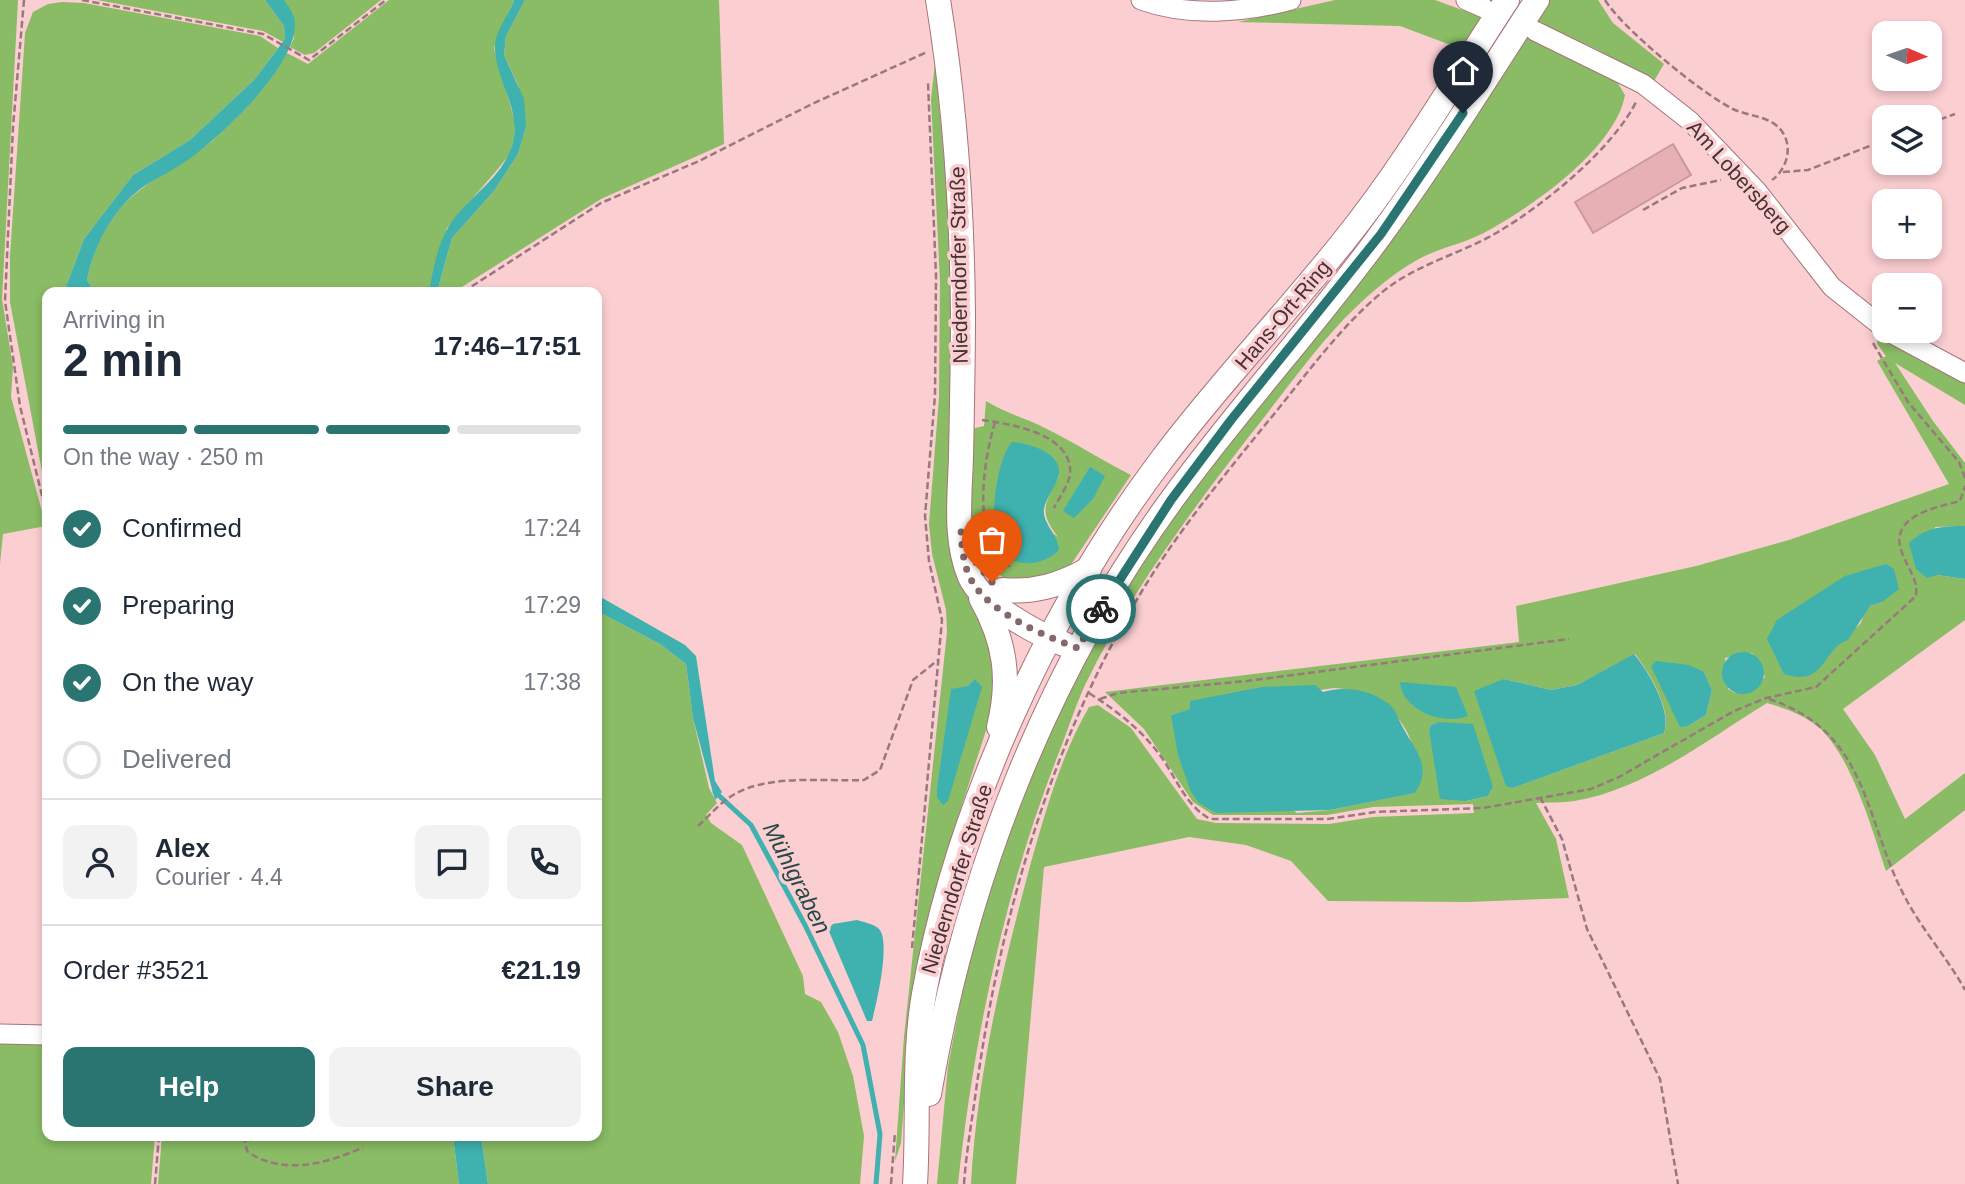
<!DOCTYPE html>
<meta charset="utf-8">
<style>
body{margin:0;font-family:Arial,sans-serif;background:#f2f2f3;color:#1f2937;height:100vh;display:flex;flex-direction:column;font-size:26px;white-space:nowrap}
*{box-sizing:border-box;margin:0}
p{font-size:23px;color:#747a83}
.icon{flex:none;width:38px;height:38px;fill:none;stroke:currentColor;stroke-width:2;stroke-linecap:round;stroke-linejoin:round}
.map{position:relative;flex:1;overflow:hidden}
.drawer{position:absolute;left:42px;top:287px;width:560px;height:854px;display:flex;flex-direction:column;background:#fff;border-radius:14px;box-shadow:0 4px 10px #0003}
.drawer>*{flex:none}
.needle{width:46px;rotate:92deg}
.buttons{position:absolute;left:1872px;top:21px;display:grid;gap:14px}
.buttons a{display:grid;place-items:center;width:70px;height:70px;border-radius:14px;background:#fff;box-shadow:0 4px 10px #0003;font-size:35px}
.pin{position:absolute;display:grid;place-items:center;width:60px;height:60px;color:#fff;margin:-72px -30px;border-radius:50% 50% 50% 0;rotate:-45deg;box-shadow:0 0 7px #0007}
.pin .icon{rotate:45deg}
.courier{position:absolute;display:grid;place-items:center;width:70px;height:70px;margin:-35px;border:5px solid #2a7472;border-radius:50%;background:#fff;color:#222;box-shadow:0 2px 9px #0007}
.headline em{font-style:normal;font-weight:800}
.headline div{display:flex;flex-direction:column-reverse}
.headline{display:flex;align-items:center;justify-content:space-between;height:119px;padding:0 21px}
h1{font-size:46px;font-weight:800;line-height:52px}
.bar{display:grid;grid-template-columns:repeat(4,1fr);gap:10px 7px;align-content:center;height:84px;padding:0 21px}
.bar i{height:9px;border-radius:5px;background:#e0e1e3}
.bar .active{background:#2a7472}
.bar p{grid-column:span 4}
.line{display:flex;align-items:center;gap:18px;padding:0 21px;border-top:2px solid #e0e1e3}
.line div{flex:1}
.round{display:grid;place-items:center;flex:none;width:74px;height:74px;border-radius:14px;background:#f2f2f3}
ol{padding:0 21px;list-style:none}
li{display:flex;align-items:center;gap:21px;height:77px}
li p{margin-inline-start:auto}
li .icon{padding:7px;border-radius:50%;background:#2a7472;color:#fff;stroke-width:4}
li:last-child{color:#747a83}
li i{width:38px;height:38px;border:4px solid #e0e1e3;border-radius:50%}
.primary-button{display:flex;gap:14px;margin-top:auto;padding:14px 21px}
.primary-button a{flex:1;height:80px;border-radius:14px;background:#2a7472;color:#fff;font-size:28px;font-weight:800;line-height:80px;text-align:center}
.primary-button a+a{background:#f2f2f3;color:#1f2937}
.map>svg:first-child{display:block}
.green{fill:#89bc64;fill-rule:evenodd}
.water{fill:#3fb1ae}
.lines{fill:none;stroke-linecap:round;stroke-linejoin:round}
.stream{stroke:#3fb1ae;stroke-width:5}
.building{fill:#e6b0b4;stroke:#cc989c;stroke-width:2}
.minor-casing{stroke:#a67479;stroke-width:21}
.major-casing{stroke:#a67479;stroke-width:26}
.path{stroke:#99797c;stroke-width:2.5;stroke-dasharray:7 3.5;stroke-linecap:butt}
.minor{stroke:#fff;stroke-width:19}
.major{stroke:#fff;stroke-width:24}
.done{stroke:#85686a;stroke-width:7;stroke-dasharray:0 12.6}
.route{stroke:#2a7472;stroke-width:9}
.labels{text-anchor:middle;stroke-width:7;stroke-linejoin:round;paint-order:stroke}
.street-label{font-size:21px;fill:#463133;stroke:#fbced1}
.water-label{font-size:23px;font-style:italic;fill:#264847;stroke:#fbced1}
</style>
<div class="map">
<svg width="1965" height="1184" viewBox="0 0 1965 1184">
<rect width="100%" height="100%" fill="#fbced1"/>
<!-- green -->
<g class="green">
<polygon points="0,0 18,0 2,299 13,367 11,397 46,526 3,534 0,564"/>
<polygon points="97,0 265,0 284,26 285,39 283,42 263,31"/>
<polygon points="284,0 381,0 314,53 305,55 290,47 294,38"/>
<path d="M389,0h125l-20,48 21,74 -1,17 -5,16 -12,15 -50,58 -18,64h-335l-7,-12c6,-32 25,-70 53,-90 23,-18 49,-29 71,-48 29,-26 57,-55 76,-89l21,11z"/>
<polygon points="525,0 719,0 724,144 601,199 454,292 437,292 452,238 494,191 518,154 526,127 518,85 504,55 506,36"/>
<polygon points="1335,0 1435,0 1484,18 1464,50 1400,26 1238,22"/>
<polygon points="1549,0 1598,0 1613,23 1664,64 1654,81 1596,49 1535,21"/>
<polygon points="62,2 84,3 260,36 278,48 254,80 190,140 133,175 84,239 64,292 47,292 47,498 10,302 10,256 25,33 33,12 48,4"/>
<path d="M1525,36l89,41 11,18c-9,52 -89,109 -134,134 -23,14 -51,18 -74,31 -27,15 -51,37 -73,59 -35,37 -65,80 -97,120 -60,78 -119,157 -162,246 -11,24 -19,51 -29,75 -53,137 -82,279 -98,424h-21l11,-118 15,-77 25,-97 67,-177 61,-119z"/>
<polygon points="935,63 954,260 949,544 964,591 995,643 992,712 939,876 924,937 909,1036 901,1143 895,1161 904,1037 947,632 946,610 932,554 929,524 939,397 940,281 931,99"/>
<path d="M1878,335l87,46v24l-70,-42 38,58 32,42v63l-30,1 2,48 28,4v41l-122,89 32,46 30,64 60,-46v37l-79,61c-14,-41 -35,-118 -70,-146 -14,-11 -32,-17 -49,-22 -59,36 -123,87 -193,98 -12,2 -25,1 -38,2l20,36 13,59 -102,4 -139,-1 -37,-40 -45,-16 -57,-8 -145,30 -28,317h-45c6,-108 31,-214 59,-318 15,-53 31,-111 59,-159l9,-2 33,23 66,91 19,4 113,1 44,-7 101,-4 -1,-9 -100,3 -46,8h-114l-20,-13 -49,-73 -39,-37 414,-50 -3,-36 180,-40 93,-26 160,-56 -72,-123 9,-5 -9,-12zM1885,564l-3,38 -12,4 -6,7 -3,10 -29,28zM1752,653l9,12 4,12 -14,13 -16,3 -7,-4 -3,-31zM1635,654c14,18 38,57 29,79l-151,55 -9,-109 47,11 26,-5zM1704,672l8,18 -6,25 -18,11zM1334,688c33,2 60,17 74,46 8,14 5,42 6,59l-84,17 -33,3 -126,-98 20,-6zM1438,722l55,65 -5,9 -22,5 -37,-71 2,-5z"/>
<path d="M986,401c19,12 39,17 59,27 29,14 56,32 86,47l-61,91 -18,13h-46c-48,-29 -34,-102 -35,-150l13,-3zM1059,475c-13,29 -22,35 -1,62l-62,-45z"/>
<polygon points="597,611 660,644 686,664 693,718 709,788 717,803 706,815 711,823 742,845 803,976 805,994 821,1002 838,1032 853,1076 864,1136 860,1184 488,1184 481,1136 597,1136"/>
<polygon points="0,1038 47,1039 47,1136 155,1136 151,1184 0,1184"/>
<polygon points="162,1136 453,1136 459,1184 158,1184"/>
</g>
<!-- water -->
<g class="water">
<path d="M265,0h19c5,7 11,15 11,24 1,43 -76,115 -110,138 -14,10 -32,17 -46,28 -27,21 -46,58 -52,90l7,12h-30l20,-53 49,-64 57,-35 64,-60 31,-41 -1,-13z"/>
<path d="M514,0h11l-19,36 -2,19 20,44 2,28 -8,27 -24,37 -42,47 -15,54h-8c4,-21 8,-47 20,-66 18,-29 55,-48 64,-84 8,-33 -17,-61 -18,-93 -1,-18 14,-33 19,-49z"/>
<path d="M1012,442c16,1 49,10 47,31 -2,13 -13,24 -15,36 -2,14 14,25 15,41 -18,18 -51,20 -62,-8 -8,-21 0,-84 15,-100z"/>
<polygon points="1090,467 1105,476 1093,499 1074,518 1063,511"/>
<path d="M1965,526v53l-28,-4 -10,3 -11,-9 -7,-26c17,-16 34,-17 56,-17z"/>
<path d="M1886,564l8,5 5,20 -17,13 -12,4 -22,34c-26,8 -22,48 -64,34l-17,-35 10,-19 68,-44z"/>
<polygon points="597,595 685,645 696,656 715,781 722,792 715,800 693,718 686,664 660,644 597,611"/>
<circle cx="1743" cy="673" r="21"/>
<path d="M1634,654c15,18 38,57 30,79l-151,55 -7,-2 -32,-95 30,-12 47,11 26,-5z"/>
<polygon points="1656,661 1689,665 1704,672 1712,690 1706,715 1688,726 1680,727 1651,666"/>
<polygon points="975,679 982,687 948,801 943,805 937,797 937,789 951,689 968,686"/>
<path d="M1400,682l56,5 12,29c-25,10 -66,-6 -68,-34z"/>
<path d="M1315,685l8,7c20,-6 45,-3 63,10 9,5 11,14 15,22 12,24 33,42 14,69l-85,17 -114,3 -17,-10 -8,-11 -13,-37 -7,-40 19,-6v-8l72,-14z"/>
<polygon points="1438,722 1473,724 1493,787 1488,796 1466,801 1440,799 1429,730 1431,725"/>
<path d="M857,920c6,2 16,4 21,8 14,11 -2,77 -6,93h-5l-39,-92 5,-5z"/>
<polygon points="453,1136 481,1136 488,1184 459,1184"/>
</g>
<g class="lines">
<!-- stream -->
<polyline class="stream" points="715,792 751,825 805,925 863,1045 880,1134 876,1184"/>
</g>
<!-- building -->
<polygon class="building" points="1673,144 1691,175 1593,233 1575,202"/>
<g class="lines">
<!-- minor casing -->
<g class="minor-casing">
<g id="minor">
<path d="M1141,0c47,17 102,13 150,0"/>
<polyline points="1466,0 1484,8"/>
<polyline points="1535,31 1643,84 1690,121 1757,191 1832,287 1885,329"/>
<polyline points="1887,331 1965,373"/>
<polyline points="0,1034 47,1035"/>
</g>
</g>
<!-- major casing -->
<g class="major-casing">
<g id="major">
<path d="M938,0c17,103 24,208 25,313 0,47 -1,95 -2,143 -1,39 -7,84 9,121 12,27 67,57 94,67"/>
<path d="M1002,590c32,3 59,-5 87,-21"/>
<path d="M981,598c24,43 30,80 18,129"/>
<path d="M929,1094c36,-213 116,-421 244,-596 66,-91 143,-174 209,-265 55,-75 104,-155 155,-233"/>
<path d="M915,1184c4,-63 -2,-128 9,-190 33,-184 124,-383 236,-532 58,-78 127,-149 187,-225 59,-74 108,-158 160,-237"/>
</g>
</g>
<!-- path -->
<g class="path">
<polyline points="24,0 13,127 5,301 20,406 47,516"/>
<polyline points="82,0 263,34 309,60 386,0"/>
<path d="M1605,0c18,29 95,92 126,108 17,9 41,7 52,25 10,16 3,37 -11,47"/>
<polyline points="1930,123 1955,114"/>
<polyline points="1783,172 1808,170 1885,140"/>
<polyline points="1643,210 1682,188 1721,180"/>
<polyline points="463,292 601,203 699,161 812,104 927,52"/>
<polyline points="1873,343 1908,402 1959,462 1965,478"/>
<path d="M982,420c27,4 83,12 88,47 2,14 -10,29 -16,41"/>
<path d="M995,422c-12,41 -25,121 17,146"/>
<path d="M1089,693c26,17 48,33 67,57 19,23 27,54 54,69h118l47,-7 108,-4 108,-19 28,-12 115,-66 32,-13 50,-11 100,-91c2,-17 -7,-25 -13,-41 -17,-38 30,-47 57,-54l5,-15"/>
<polyline points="1100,699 1118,693 1247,681 1569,639"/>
<path d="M1769,699c102,34 94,122 138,202 17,31 41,58 58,89"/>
<polyline points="1540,797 1562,839 1587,929 1660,1079 1678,1184"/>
<path d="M698,826c10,-9 21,-22 32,-29 35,-24 94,-15 134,-17l16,-10 33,-90 25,-20"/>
<polyline points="912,948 942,620 929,561 925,516 935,395 936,276 928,83"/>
<path d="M244,1136l3,15c33,25 81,13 116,-4"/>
<polyline points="155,1184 159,1136"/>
<polyline points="891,1184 895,1132"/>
<path d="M964,1184c2,-29 7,-58 11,-86 24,-178 76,-358 170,-512 35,-57 78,-109 120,-161 37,-44 71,-94 115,-131 35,-30 79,-39 118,-62 46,-27 116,-84 139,-132"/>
</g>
<!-- minor -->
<use href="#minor" class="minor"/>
<!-- major -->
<use href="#major" class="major"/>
</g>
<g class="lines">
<!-- done -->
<path class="done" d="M992,582l-17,-21 -14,-31c1,18 2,37 12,53 18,30 73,54 105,65l23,-39"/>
<!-- route -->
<polyline class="route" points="1101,609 1171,500 1231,420 1381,234 1463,113"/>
</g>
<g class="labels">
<!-- street labels -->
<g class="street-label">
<text transform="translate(1739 177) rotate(48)" y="7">Am Lobersberg</text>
<text transform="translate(959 265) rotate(-91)" y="7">Niederndorfer Straße</text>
<text transform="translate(1283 315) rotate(-50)" y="7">Hans-Ort-Ring</text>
<text transform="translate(957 879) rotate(-73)" y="7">Niederndorfer Straße</text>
</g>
<!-- water labels -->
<g class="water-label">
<text transform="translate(797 878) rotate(63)" y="8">Mühlgraben</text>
</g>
</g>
</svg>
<div class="buttons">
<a><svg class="needle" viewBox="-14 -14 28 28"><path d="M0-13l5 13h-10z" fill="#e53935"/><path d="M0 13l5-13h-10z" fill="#747a83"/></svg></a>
<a><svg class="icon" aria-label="layers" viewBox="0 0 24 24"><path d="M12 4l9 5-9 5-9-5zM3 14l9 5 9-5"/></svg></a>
<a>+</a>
<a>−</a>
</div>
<div class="pin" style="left:992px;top:582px;background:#ea580c"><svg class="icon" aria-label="bag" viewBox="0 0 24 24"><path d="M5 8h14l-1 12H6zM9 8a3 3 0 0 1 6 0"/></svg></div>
<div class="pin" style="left:1463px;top:113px;background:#1f2937"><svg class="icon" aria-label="home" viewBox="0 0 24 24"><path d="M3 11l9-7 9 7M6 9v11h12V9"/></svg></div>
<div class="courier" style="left:1101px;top:609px"><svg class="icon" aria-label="bike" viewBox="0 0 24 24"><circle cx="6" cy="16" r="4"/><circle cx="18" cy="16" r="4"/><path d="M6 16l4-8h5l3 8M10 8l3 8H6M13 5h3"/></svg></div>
<section class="drawer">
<div class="headline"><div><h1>2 min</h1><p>Arriving in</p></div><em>17:46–17:51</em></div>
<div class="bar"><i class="active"></i><i class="active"></i><i class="active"></i><i></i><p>On the way · 250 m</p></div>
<ol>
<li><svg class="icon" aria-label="check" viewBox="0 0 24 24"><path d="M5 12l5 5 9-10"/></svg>Confirmed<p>17:24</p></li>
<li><svg class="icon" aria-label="check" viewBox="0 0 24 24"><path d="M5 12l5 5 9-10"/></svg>Preparing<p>17:29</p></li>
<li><svg class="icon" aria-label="check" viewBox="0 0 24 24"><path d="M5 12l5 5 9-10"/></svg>On the way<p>17:38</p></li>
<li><i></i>Delivered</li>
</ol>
<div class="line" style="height:126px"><a class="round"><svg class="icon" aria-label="person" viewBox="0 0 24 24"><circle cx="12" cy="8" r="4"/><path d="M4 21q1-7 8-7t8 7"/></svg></a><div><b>Alex</b><p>Courier · 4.4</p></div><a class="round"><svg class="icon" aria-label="chat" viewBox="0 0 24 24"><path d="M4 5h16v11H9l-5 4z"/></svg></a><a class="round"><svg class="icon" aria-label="phone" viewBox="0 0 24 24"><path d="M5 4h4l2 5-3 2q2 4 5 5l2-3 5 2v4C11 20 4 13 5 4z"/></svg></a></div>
<div class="line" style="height:91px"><div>Order #3521</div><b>€21.19</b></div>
<div class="primary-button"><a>Help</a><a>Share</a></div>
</section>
</div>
